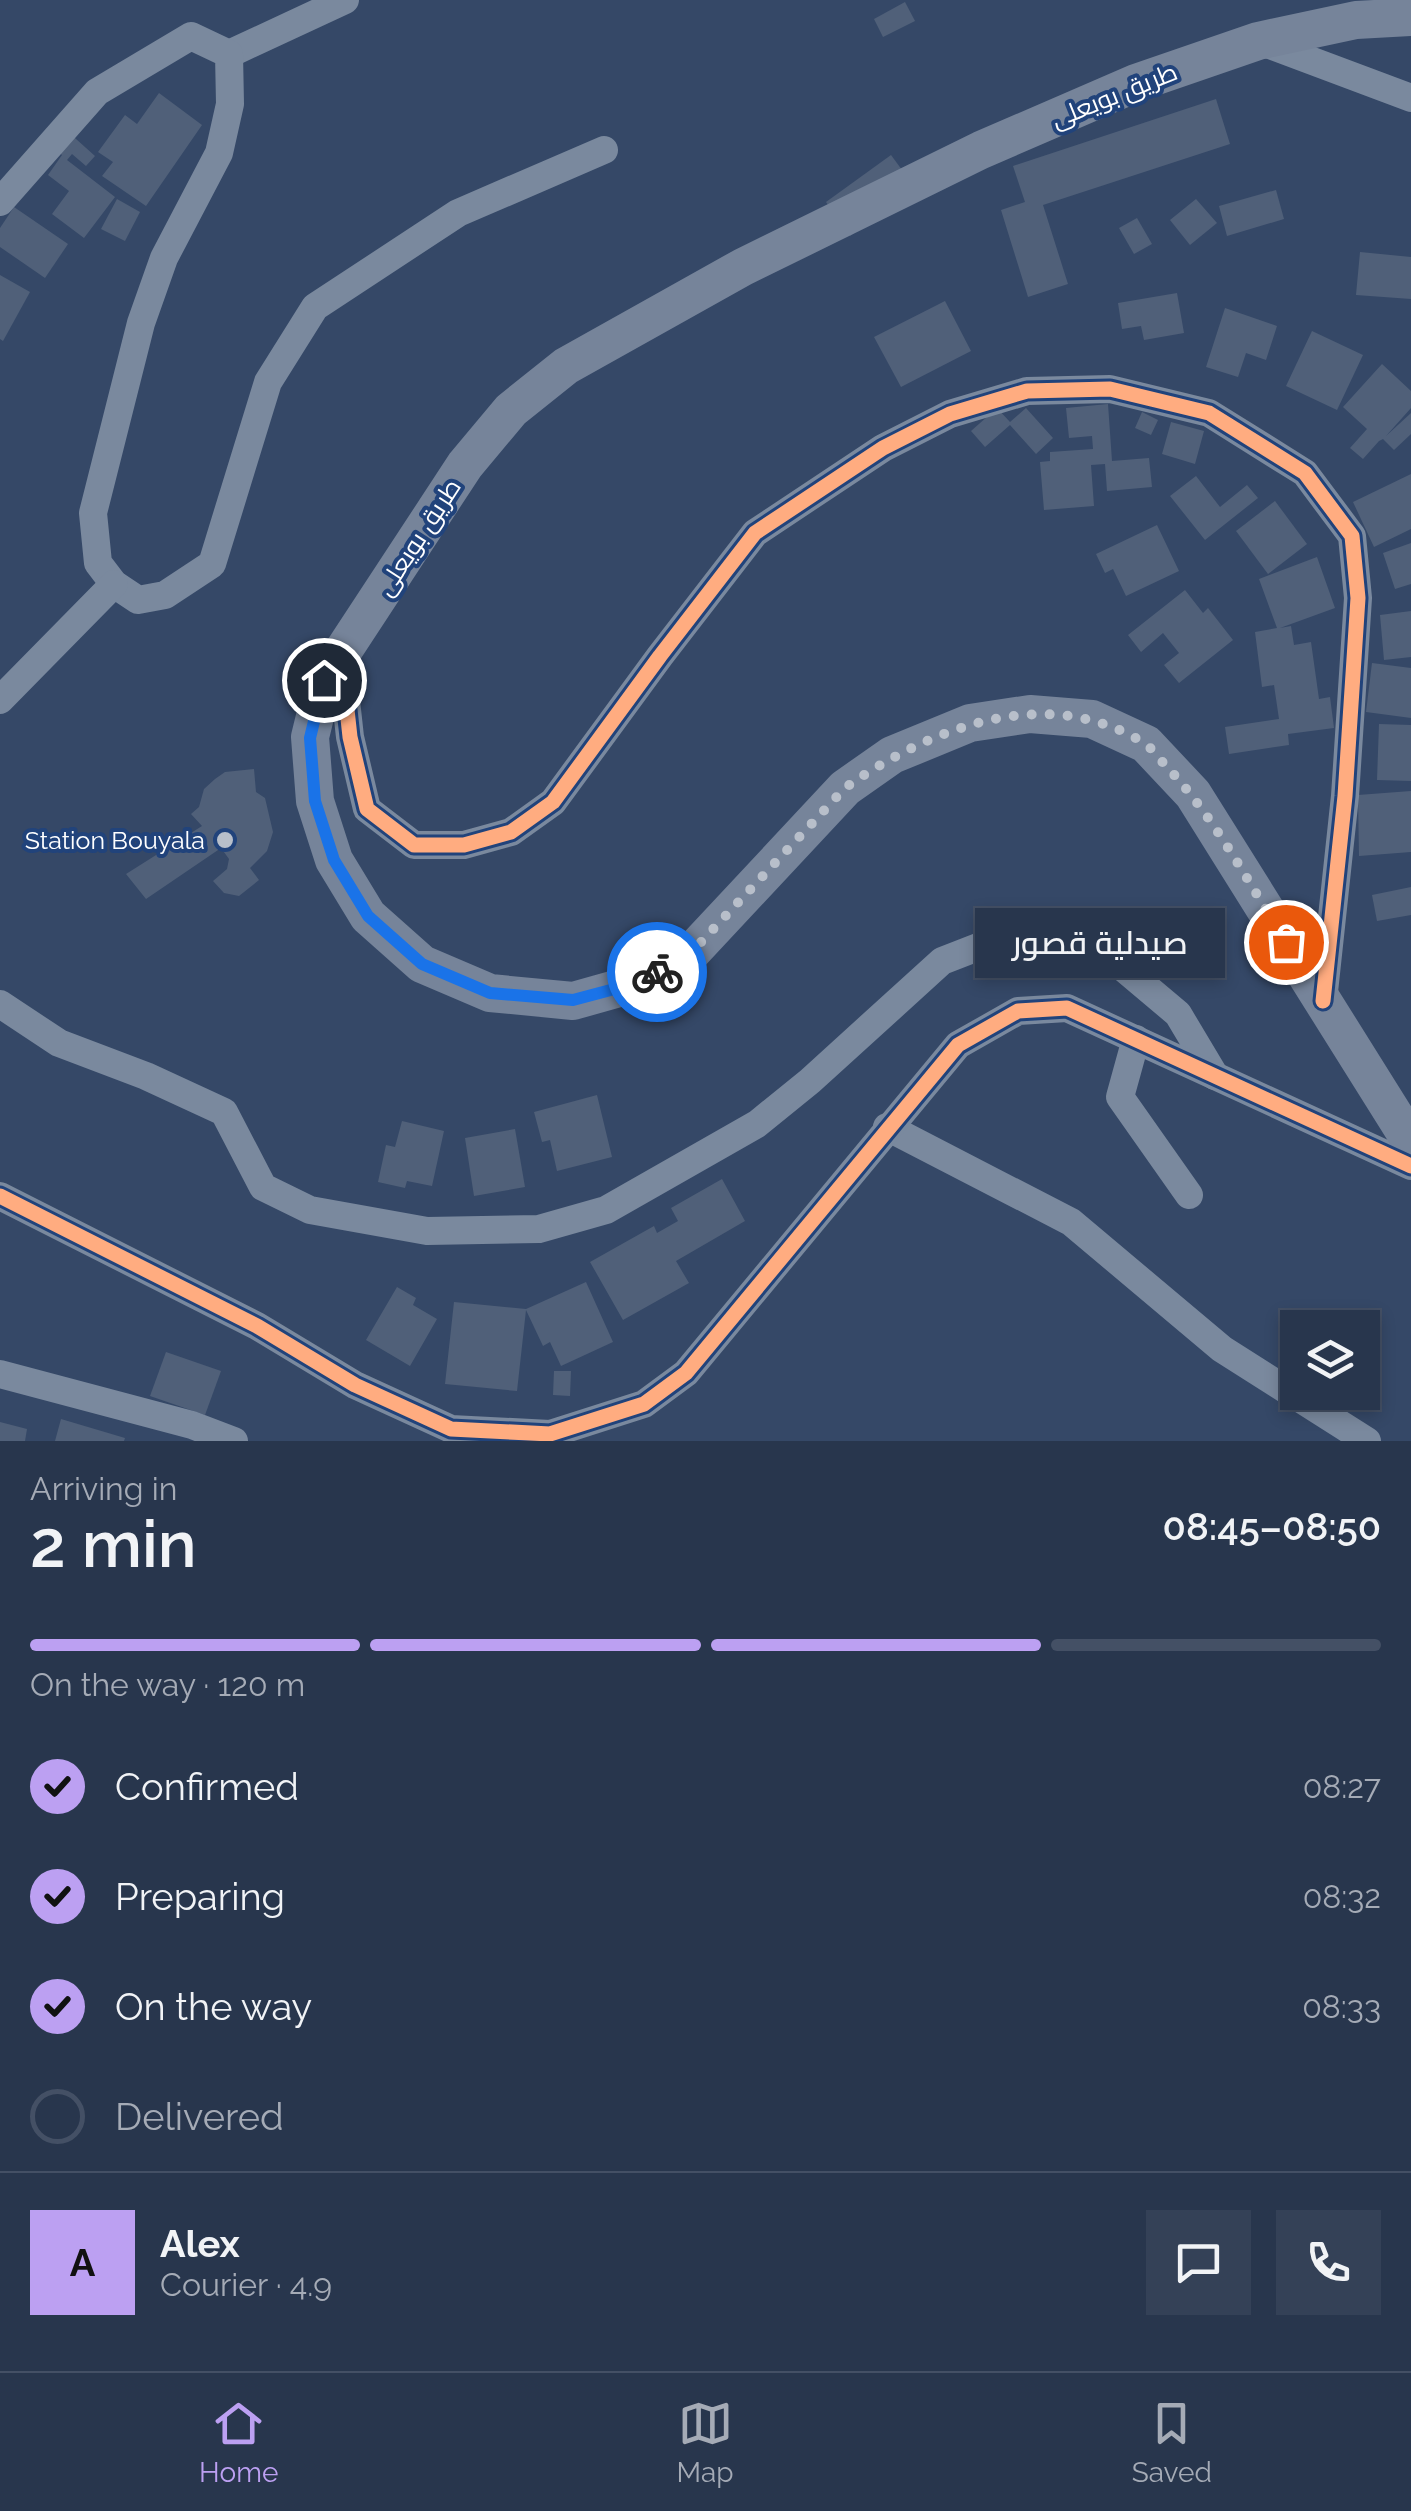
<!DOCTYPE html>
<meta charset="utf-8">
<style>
body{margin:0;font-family:Raleway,Cairo,sans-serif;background:#344157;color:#f1f3f6;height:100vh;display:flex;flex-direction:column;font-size:38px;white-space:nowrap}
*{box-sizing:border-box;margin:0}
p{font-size:32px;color:#a5abb6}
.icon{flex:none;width:55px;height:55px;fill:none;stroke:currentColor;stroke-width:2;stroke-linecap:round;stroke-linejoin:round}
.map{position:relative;height:1441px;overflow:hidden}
.panel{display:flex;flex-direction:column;background:#28364d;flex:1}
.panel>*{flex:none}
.fabs{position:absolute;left:1280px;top:1310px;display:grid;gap:20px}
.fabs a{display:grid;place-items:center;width:100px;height:100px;border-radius:0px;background:#28364d;box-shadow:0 5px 15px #0003,0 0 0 2px #445065;font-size:50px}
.pin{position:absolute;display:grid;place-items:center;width:85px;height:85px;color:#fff;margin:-42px;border:5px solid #fff;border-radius:50%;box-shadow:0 2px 10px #0007}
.courier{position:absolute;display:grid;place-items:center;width:100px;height:100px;margin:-50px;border:8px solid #1a73e8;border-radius:50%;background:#fff;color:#222;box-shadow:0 2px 12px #0007}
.bubble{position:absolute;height:70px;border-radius:0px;background:#28364d;box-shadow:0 5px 15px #0003,0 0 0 2px #445065;font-size:32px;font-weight:600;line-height:70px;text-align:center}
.summary em{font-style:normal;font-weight:600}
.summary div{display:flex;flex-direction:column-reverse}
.summary{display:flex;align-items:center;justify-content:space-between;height:170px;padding:0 30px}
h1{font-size:65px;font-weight:600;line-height:75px}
.bar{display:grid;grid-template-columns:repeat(4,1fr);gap:15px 10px;align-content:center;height:120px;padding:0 30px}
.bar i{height:12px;border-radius:8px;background:#445065}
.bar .active{background:#bca0f2}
.bar p{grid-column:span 4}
.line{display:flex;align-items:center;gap:25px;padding:0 30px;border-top:2px solid #445065}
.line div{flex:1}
.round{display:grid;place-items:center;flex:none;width:105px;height:105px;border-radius:0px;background:#344157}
ol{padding:0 30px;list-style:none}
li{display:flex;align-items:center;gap:30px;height:110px}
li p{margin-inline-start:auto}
li .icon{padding:10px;border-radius:50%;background:#bca0f2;color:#111;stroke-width:4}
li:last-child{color:#a5abb6}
li i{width:55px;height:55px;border:5px solid #445065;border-radius:50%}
.tabs{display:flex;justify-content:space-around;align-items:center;height:140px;border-top:2px solid #445065;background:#28364d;font-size:28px;color:#a5abb6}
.tabs a{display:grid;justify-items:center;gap:5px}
.tabs .active{color:#bca0f2}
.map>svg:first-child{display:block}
.building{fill:#506079}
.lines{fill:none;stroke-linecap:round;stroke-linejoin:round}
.minor{stroke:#7a899e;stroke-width:28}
.secondary{stroke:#76849a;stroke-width:38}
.cycleway-casing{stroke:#21437b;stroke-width:21}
.cycleway{stroke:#ffac80;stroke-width:15}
.done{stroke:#b8bfca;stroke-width:10;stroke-dasharray:0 18}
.route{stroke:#1a73e8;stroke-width:12}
.poi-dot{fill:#b8bfca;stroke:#21437b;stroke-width:4}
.labels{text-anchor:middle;stroke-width:8;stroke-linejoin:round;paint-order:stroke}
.street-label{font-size:25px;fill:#fff;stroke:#21437b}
.poi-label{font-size:25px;fill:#fff;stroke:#21437b;text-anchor:end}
</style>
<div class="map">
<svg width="1411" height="1441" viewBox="0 0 1411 1441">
<rect width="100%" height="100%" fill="#354867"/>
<!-- building -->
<g class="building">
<polygon points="905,2 915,21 883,37 874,19"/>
<polygon points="159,93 202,125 146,206 102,176 113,162 98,152 125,115 137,124"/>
<polygon points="1216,99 1230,144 1043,205 1068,284 1028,297 1001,210 1025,202 1013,166"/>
<polygon points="66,130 95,156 86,166 72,154 67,160 115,197 84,238 52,214 69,191 48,175 62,155 52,146"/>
<polygon points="891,155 916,189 850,236 826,202"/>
<polygon points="1276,190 1284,219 1227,236 1219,206"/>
<polygon points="117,199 140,212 125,241 101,229"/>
<polygon points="1196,199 1217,223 1190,245 1170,220"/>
<polygon points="14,207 68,244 45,278 0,247 0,228"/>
<polygon points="1137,218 1152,244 1134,254 1119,228"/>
<polygon points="1360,252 1411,257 1411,299 1356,295"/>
<polygon points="0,275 30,292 3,341 0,339"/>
<polygon points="1177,293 1184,333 1144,340 1141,326 1122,329 1118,303"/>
<polygon points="945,301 971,351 901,387 874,337"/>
<polygon points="1225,308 1277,326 1266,360 1246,353 1238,377 1206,367"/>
<polygon points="1312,331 1363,355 1337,410 1286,386"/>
<polygon points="1382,364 1411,391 1411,408 1386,436 1411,413 1411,434 1394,450 1383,439 1379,441 1363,459 1350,448 1367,429 1343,407"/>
<polygon points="1108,404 1112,461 1149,458 1152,487 1107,491 1105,464 1091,465 1094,506 1044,510 1040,462 1050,461 1050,452 1093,449 1092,436 1069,438 1066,408"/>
<polygon points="997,408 1010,422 1026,408 1053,438 1036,454 1010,425 985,447 971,431"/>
<polygon points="1142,412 1158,420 1151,435 1135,428"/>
<polygon points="1171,422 1204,431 1195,464 1162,454"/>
<polygon points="1411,474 1411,529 1374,547 1353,502"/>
<polygon points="1196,476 1220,507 1247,485 1258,498 1205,540 1170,496"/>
<polygon points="1275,501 1307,544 1268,574 1236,531"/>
<polygon points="1157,525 1179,571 1126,596 1113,569 1105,573 1096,554"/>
<polygon points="1411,543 1411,584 1395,589 1383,553"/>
<polygon points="1317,557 1335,608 1280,628 1291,626 1294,645 1311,642 1319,699 1330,697 1334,728 1288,734 1289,745 1229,754 1225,727 1279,719 1274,685 1262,687 1255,632 1277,628 1259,579"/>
<polygon points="1185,590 1203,613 1208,608 1233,640 1179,683 1164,665 1179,653 1163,633 1141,652 1128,635"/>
<polygon points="1411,611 1411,657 1384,660 1380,615"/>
<polygon points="1372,663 1411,668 1411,718 1366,712"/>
<polygon points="1379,724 1411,725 1411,781 1377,780"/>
<polygon points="254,769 256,792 265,798 273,832 267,851 250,868 259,880 239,896 224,893 213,881 227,869 229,859 221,848 146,899 126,874 202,826 191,814 199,807 204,789 215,779 225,772"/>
<polygon points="1411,791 1411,852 1359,856 1358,795"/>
<polygon points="1411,887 1411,915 1377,921 1372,895"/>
<polygon points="597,1095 612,1157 557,1171 550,1140 542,1142 534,1112"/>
<polygon points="402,1121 444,1131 432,1186 407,1181 405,1188 378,1182 386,1145 395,1147"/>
<polygon points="515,1129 525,1187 474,1196 465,1138"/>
<polygon points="722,1179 745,1221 676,1261 689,1283 623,1320 590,1262 654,1226 657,1233 678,1221 671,1208"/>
<polygon points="586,1282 613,1342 561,1366 550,1342 543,1346 526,1310 517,1391 445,1384 454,1302 526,1309"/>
<polygon points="397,1287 416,1298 413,1305 437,1319 410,1366 366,1340"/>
<polygon points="166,1352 221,1371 205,1415 150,1396"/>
<polygon points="554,1371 571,1371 570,1396 553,1395"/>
<polygon points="61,1419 125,1438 124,1441 55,1441"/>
<polygon points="0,1422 27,1429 25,1441 0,1441"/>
</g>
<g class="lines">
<!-- minor -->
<g class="minor">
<polyline points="1259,41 1411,98"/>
<polyline points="229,54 345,0"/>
<polyline points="0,202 97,92 191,36 229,54 230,104 219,153 164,258 141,323 93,513 98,563 114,584 138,600 165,595 212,564 268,382 315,307 458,213 604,150"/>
<polyline points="341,655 350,737 367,809 414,845 464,845 511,832 553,802 660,656 755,533 883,448 950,414 1027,391 1110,389 1209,413 1305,473 1352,536 1358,598 1345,796 1323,1001"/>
<polyline points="0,700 114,584"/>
<polyline points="0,1004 59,1043 146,1076 224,1112 263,1187 310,1210 427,1231 539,1229 606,1210 757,1124 810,1081 942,961 1019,931 1067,932 1108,955 1178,1014 1215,1076"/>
<polyline points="1136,1039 1120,1097 1189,1195"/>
<polyline points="887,1127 1071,1222 1222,1349 1367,1441"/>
<polyline points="0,1196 257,1326 355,1385 451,1429 550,1434 644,1404 686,1373 958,1045 1018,1011 1067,1008 1411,1166"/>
<polyline points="0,1374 192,1425 234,1441"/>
</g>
<!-- secondary -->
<polyline class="secondary" points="1411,17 1356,20 1258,41 1136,83 981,150 743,267 566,366 511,410 465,465 324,680 310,737 315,801 334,860 368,916 422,964 490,993 573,1001 637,983 689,955 845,788 892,755 970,723 1030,714 1092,719 1146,744 1193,794 1411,1142"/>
<!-- cycleway casing -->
<g class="cycleway-casing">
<g id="cycleway">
<polyline points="341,655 350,737 367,809 414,845 464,845 511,832 553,802 660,656 755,533 883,448 950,414 1027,391 1110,389 1209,413 1305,473 1352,536 1358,598 1345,796 1323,1001"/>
<polyline points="0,1196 257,1326 355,1385 451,1429 550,1434 644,1404 686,1373 958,1045 1018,1011 1067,1008 1411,1166"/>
</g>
</g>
<!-- cycleway -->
<use href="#cycleway" class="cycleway"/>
</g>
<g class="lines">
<!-- done -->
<path class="done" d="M657,972l32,-17 156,-167c85,-60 201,-106 299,-45 8,5 15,15 21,22 49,51 83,117 121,177"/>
<!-- route -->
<polyline class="route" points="324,680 310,738 315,801 334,860 368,916 422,964 490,993 573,1000 637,983 657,972"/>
</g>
<!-- markers -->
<circle class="poi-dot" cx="225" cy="840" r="10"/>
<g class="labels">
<!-- street labels -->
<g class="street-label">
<text transform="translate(1114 95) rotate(-22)" y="9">طريق بويعلى</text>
<text transform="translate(418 537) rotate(-57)" y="9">طريق بويعلى</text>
</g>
<!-- poi labels -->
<g class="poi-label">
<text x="205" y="849">Station Bouyala</text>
</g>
</g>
</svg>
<div class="fabs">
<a><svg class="icon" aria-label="layers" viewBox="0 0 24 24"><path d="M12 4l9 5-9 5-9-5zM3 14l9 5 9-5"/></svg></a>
</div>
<div class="pin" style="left:1286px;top:942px;background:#ea580c"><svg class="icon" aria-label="bag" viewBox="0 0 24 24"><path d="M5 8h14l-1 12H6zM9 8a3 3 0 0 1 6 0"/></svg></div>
<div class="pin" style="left:324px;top:680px;background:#1f2937"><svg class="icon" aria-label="home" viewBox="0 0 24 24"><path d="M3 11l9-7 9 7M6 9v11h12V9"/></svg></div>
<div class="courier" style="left:657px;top:972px"><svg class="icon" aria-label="bike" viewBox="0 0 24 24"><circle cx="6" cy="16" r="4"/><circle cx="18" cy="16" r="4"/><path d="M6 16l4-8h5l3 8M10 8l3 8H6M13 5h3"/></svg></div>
<div class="bubble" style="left:975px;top:908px;width:250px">صيدلية قصور</div>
</div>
<section class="panel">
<div class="summary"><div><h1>2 min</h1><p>Arriving in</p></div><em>08:45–08:50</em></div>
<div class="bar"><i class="active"></i><i class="active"></i><i class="active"></i><i></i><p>On the way · 120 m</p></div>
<ol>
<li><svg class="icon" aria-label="check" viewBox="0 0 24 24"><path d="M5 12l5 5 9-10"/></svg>Confirmed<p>08:27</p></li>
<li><svg class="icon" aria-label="check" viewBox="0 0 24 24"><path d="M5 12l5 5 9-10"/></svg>Preparing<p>08:32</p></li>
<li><svg class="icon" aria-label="check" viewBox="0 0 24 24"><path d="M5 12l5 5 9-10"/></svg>On the way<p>08:33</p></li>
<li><i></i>Delivered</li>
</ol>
<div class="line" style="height:180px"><b class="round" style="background:#bca0f2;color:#111">A</b><div><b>Alex</b><p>Courier · 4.9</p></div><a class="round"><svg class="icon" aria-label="chat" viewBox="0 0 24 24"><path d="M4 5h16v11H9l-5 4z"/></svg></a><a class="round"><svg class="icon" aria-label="phone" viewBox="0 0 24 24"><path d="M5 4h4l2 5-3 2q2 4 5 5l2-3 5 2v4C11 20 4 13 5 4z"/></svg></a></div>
</section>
<nav class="tabs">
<a class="active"><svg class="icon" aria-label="home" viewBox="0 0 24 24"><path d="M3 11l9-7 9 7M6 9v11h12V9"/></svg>Home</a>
<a><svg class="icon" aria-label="map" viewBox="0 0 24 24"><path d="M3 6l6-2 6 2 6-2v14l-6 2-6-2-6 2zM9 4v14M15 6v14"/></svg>Map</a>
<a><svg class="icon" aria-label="saved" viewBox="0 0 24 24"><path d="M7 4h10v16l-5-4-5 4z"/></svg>Saved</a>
</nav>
